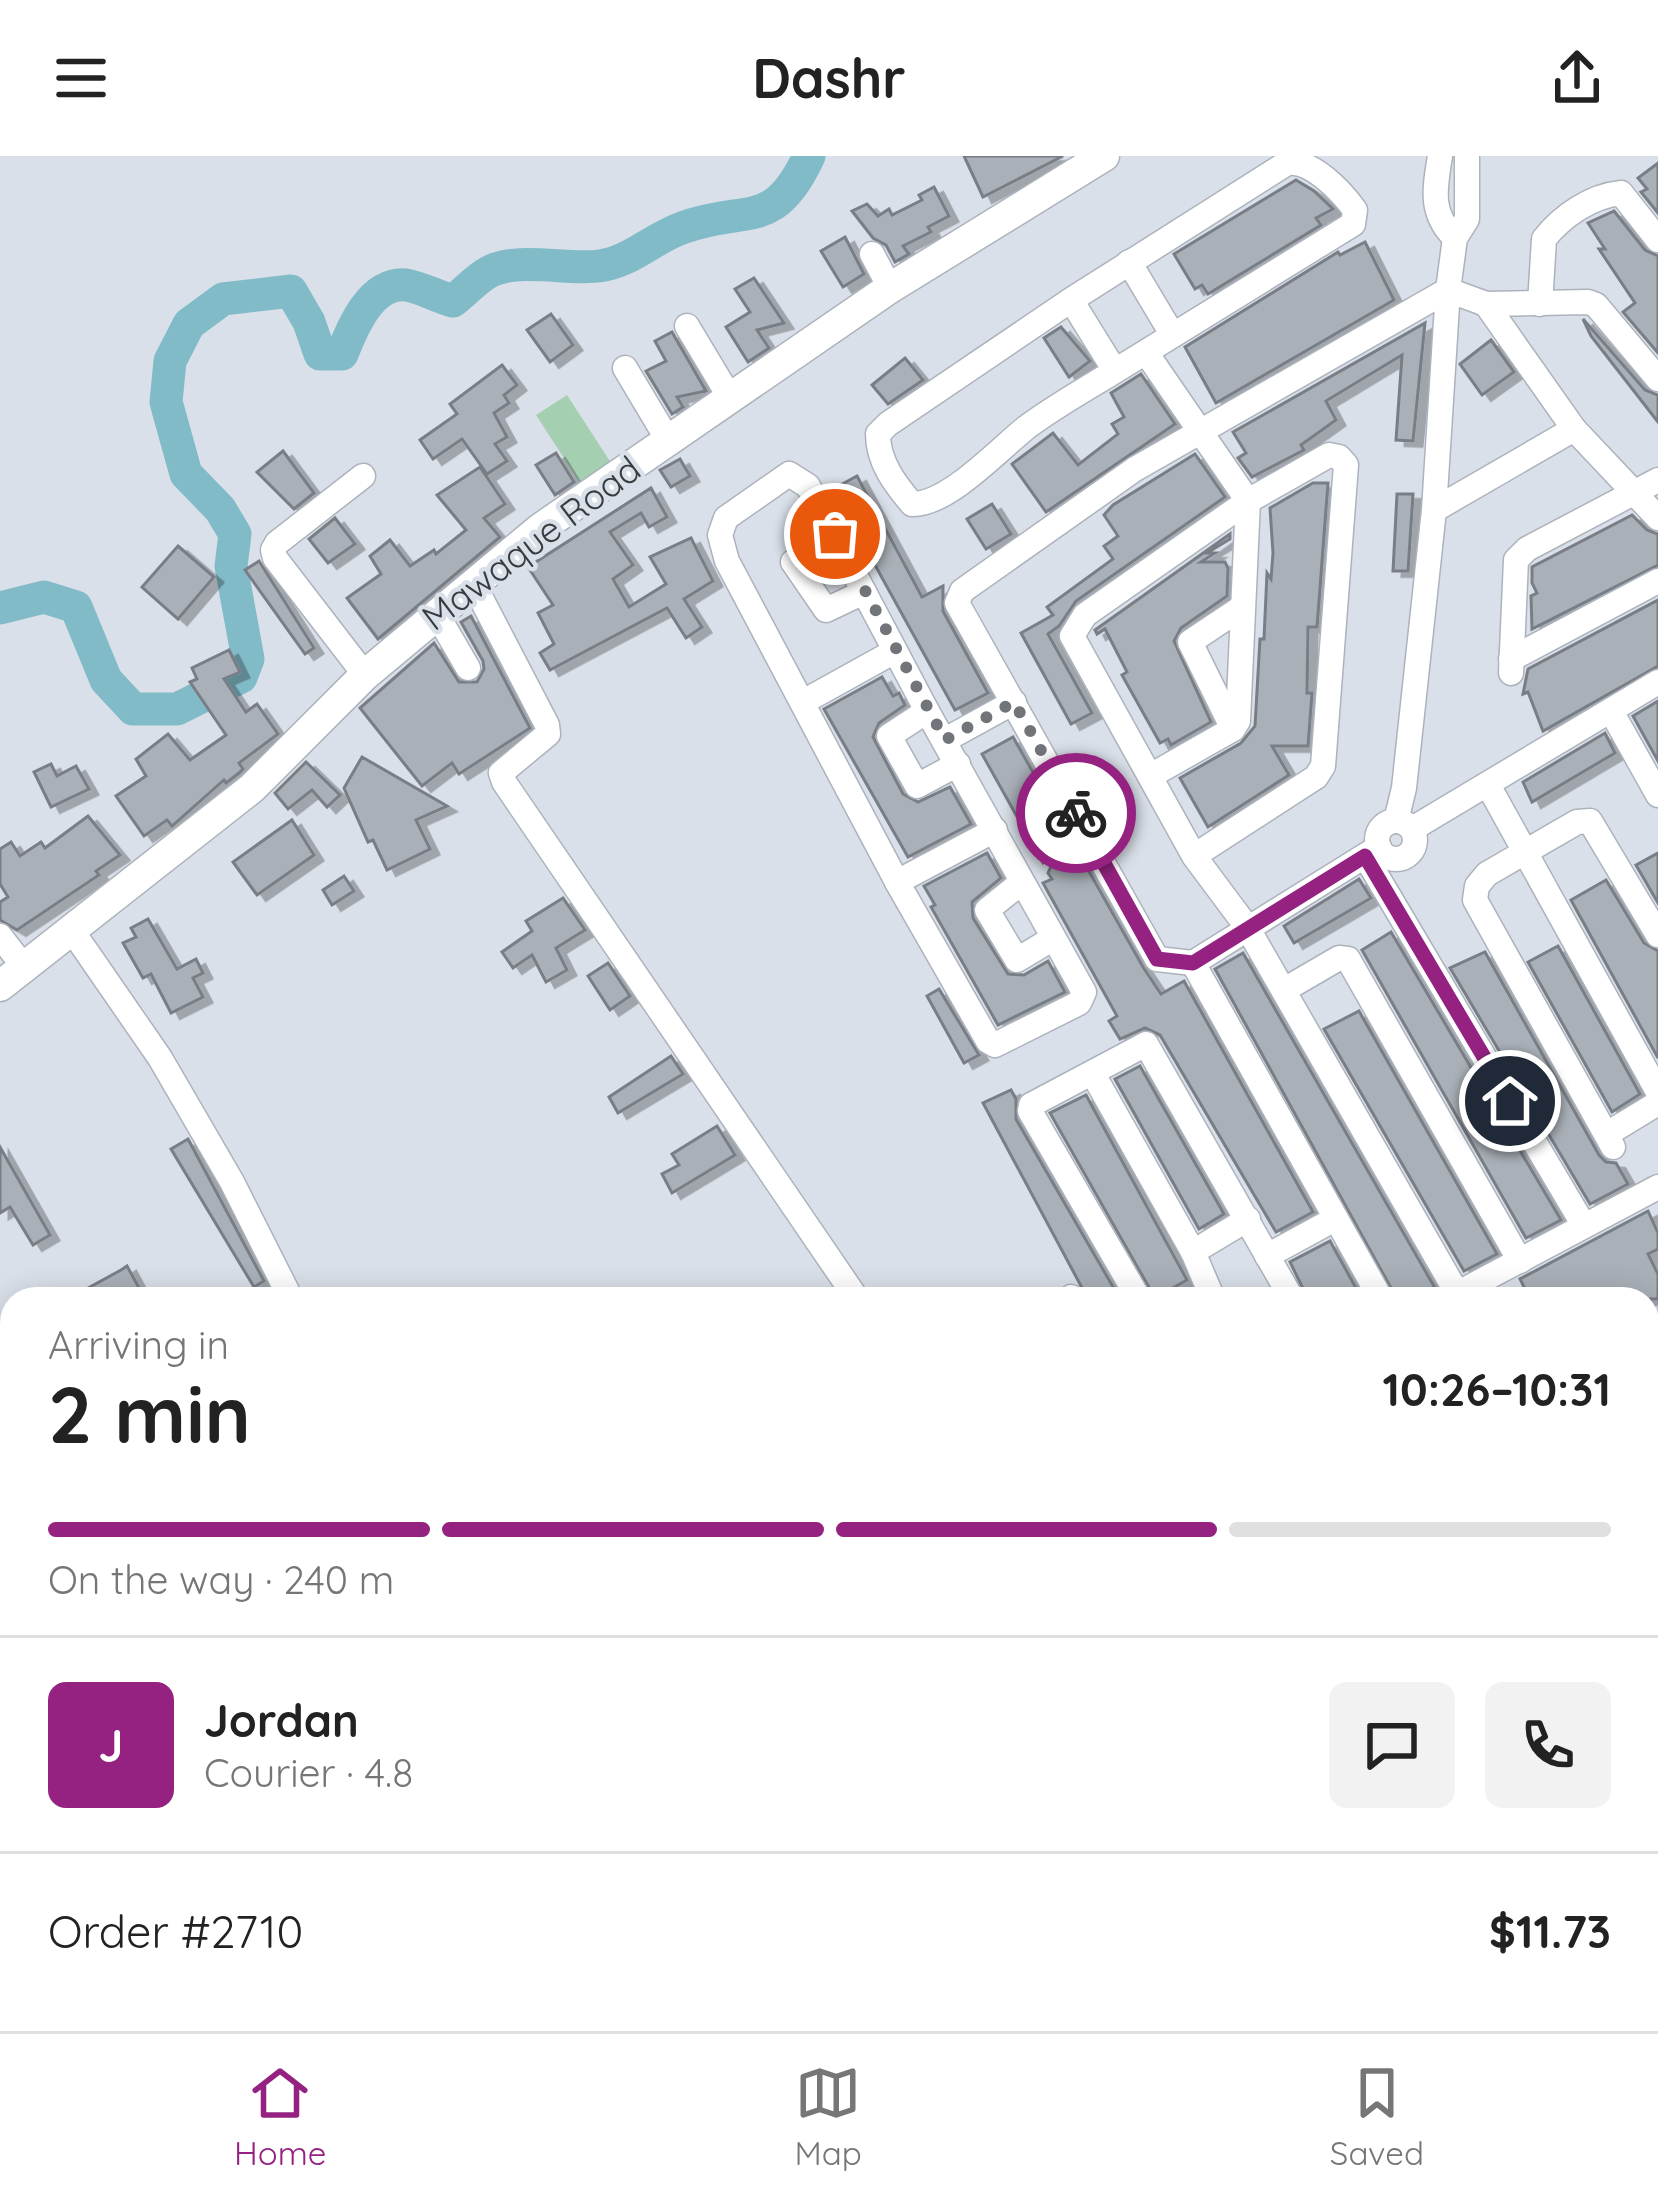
<!DOCTYPE html>
<meta charset="utf-8">
<style>
body{margin:0;font-family:Quicksand,sans-serif;background:#f2f2f2;color:#222;height:100vh;display:flex;flex-direction:column;font-size:45px;white-space:nowrap}
*{box-sizing:border-box;margin:0}
p{font-size:39px;color:#767676}
.icon{flex:none;width:66px;height:66px;fill:none;stroke:currentColor;stroke-width:2;stroke-linecap:round;stroke-linejoin:round}
.map{position:relative;flex:1;overflow:hidden}
.side{position:absolute;left:0px;top:1131px;width:1659px;height:744px;display:flex;flex-direction:column;background:#fff;border-radius:36px 36px 0 0;box-shadow:0 6px 30px #0003}
.side>*{flex:none}
.pin{position:absolute;display:grid;place-items:center;width:102px;height:102px;color:#fff;margin:-51px;border:6px solid #fff;border-radius:50%;box-shadow:0 3px 12px #0007}
.courier{position:absolute;display:grid;place-items:center;width:120px;height:120px;margin:-60px;border:9px solid #952281;border-radius:50%;background:#fff;color:#222;box-shadow:0 3px 15px #0007}
.head em{font-style:normal;font-weight:800}
.head div{display:flex;flex-direction:column-reverse}
.head{display:flex;align-items:center;justify-content:space-between;height:204px;padding:0 48px}
h1{font-size:78px;font-weight:800;line-height:90px}
.bar{display:grid;grid-template-columns:repeat(4,1fr);gap:18px 12px;align-content:center;height:144px;padding:0 48px}
.bar i{height:15px;border-radius:9px;background:#e0e0e0}
.bar .current{background:#952281}
.bar p{grid-column:span 4}
.line{display:flex;align-items:center;gap:30px;padding:0 48px;border-top:3px solid #e0e0e0}
.line div{flex:1}
.round{display:grid;place-items:center;flex:none;width:126px;height:126px;border-radius:18px;background:#f2f2f2}
header{display:flex;justify-content:space-between;align-items:center;height:156px;padding:0 48px;background:#fff;font-size:54px;font-weight:800}
.tabs{display:flex;justify-content:space-around;align-items:center;height:168px;border-top:3px solid #e0e0e0;background:#fff;font-size:33px;color:#767676}
.tabs a{display:grid;justify-items:center;gap:6px}
.tabs .current{color:#952281}
.map>svg:first-child{display:block}
.green{fill:#a5cfb1}
.lines{fill:none;stroke-linecap:round;stroke-linejoin:round}
.river{stroke:#81bbc7;stroke-width:33}
.building{fill:#aab0b8;stroke:#797e86;stroke-width:3;filter:url(#shadow)}
.minor-casing{stroke:#adb3bc;stroke-width:27}
.major-casing{stroke:#adb3bc;stroke-width:33}
.minor{stroke:#fff;stroke-width:24}
.major{stroke:#fff;stroke-width:30}
.done{stroke:#71757a;stroke-width:12;stroke-dasharray:0 21.6}
.route{stroke:#952281;stroke-width:15}
.labels{text-anchor:middle;stroke-width:9;stroke-linejoin:round;paint-order:stroke}
.street-label{font-size:36px;fill:#393c3f;stroke:#dae0e9}
</style>
<header><svg class="icon" aria-label="menu" viewBox="0 0 24 24"><path d="M4 6h16M4 12h16M4 18h16"/></svg>Dashr<svg class="icon" aria-label="share" viewBox="0 0 24 24"><path d="M12 15V3M7 8l5-5 5 5M5 13v7h14v-7"/></svg></header>
<div class="map">
<svg width="1658" height="1875" viewBox="0 0 1658 1875">
<defs>
<filter id="shadow"><feDropShadow dx="9" dy="5.5" stdDeviation="0" flood-color="#0004"/></filter>
</defs>
<rect width="100%" height="100%" fill="#dae0e9"/>
<!-- green -->
<polygon class="green" points="567,239 613,310 582,330 536,259"/>
<g class="lines">
<!-- river -->
<path class="river" d="M0,452l44,-11 32,10 30,73 27,29h44l64,-32 7,-18 -17,-93 4,-32 -15,-25 -34,-35 -20,-72 4,-41 19,-37 34,-25 68,-8 18,31 11,32h22c10,-25 28,-72 64,-69 14,2 32,12 47,16 12,-9 23,-22 36,-29 27,-15 79,-2 110,-6 32,-4 54,-28 83,-38 65,-24 91,5 127,-72"/>
</g>
<!-- building -->
<g class="building">
<polygon points="964,0 1063,0 983,41"/>
<polygon points="1658,7 1658,57 1641,36 1647,33 1638,22"/>
<polygon points="1296,24 1314,35 1333,53 1316,62 1321,69 1208,138 1202,129 1195,133 1174,98"/>
<polygon points="934,31 949,60 928,71 931,76 903,90 909,98 895,106 886,89 873,82 852,55 867,48 878,60 889,53 892,59 922,44 919,39"/>
<polygon points="1614,55 1645,94 1658,100 1658,197 1623,156 1635,147 1599,93 1605,93 1588,67"/>
<polygon points="845,81 864,118 843,131 821,95"/>
<polygon points="1365,86 1394,144 1216,247 1185,191 1338,96 1340,99"/>
<polygon points="754,122 784,167 757,174 769,192 748,206 726,171 750,156 735,133"/>
<polygon points="551,158 573,189 550,206 527,174"/>
<polygon points="1583,163 1645,234 1658,239 1658,266 1591,180"/>
<polygon points="1425,167 1413,285 1396,284 1402,199 1326,245 1336,264 1301,289 1304,294 1252,321 1238,302 1246,297 1233,276"/>
<polygon points="1061,171 1090,205 1069,221 1044,182"/>
<polygon points="672,176 706,235 677,241 683,251 672,258 646,215 666,205 655,185"/>
<polygon points="1491,184 1514,216 1482,239 1460,208"/>
<polygon points="905,202 923,224 888,248 872,229"/>
<polygon points="502,209 517,229 504,239 509,247 494,257 507,281 495,288 507,305 487,318 462,283 433,303 420,284 457,258 450,248"/>
<polygon points="1141,218 1175,268 1046,356 1012,308 1053,277 1078,309 1118,278 1112,268 1124,261 1111,237"/>
<polygon points="283,295 314,337 294,353 257,316"/>
<polygon points="556,297 574,326 555,339 536,309"/>
<polygon points="1195,298 1225,341 1076,445 1059,470 1048,478 1092,557 1071,568 1021,477 1053,459 1047,451 1113,403 1104,390 1118,380 1104,359 1113,349"/>
<polygon points="680,303 690,320 671,331 660,314"/>
<polygon points="480,311 505,348 484,362 500,381 378,483 347,442 381,418 370,400 390,384 410,410 434,394 436,398 466,374 437,339"/>
<polygon points="857,320 922,441 943,430 943,455 988,537 955,554 833,333"/>
<polygon points="1313,327 1328,327 1317,471 1308,471 1307,537 1312,537 1308,590 1272,590 1289,619 1208,671 1180,622 1241,587 1255,570 1260,483 1264,483 1267,417 1271,423 1273,397 1270,352"/>
<polygon points="651,332 667,361 649,371 641,357 610,376 633,409 613,423 629,451 666,428 650,401 691,382 713,425 684,443 702,471 686,482 667,452 550,514 540,497 554,488 538,457 553,449 528,411"/>
<polygon points="1397,338 1413,338 1408,415 1393,415"/>
<polygon points="992,348 1011,378 986,393 967,363"/>
<polygon points="1632,359 1647,374 1658,378 1658,409 1532,473 1531,440 1537,437 1532,427 1532,411"/>
<polygon points="335,362 355,388 328,407 309,383"/>
<polygon points="1230,378 1230,383 1207,397 1215,397 1201,406 1225,406 1228,412 1227,440 1181,472 1174,485 1211,566 1171,589 1168,583 1160,587 1122,519 1127,516 1105,473 1097,478 1095,474"/>
<polygon points="178,390 214,421 178,463 142,431"/>
<polygon points="259,405 314,492 305,498 245,414"/>
<polygon points="1658,444 1658,510 1543,575 1528,536 1523,538 1528,513"/>
<polygon points="471,460 530,572 459,618 452,607 422,630 360,552 434,487 459,526 477,526 484,513 483,505 461,466"/>
<polygon points="229,494 240,516 224,523 246,556 257,548 278,578 239,607 243,613 239,617 226,627 224,624 172,670 167,664 144,680 116,640 146,620 136,603 168,578 190,604 226,579 190,526 197,523 192,512"/>
<polygon points="882,521 893,540 899,537 905,549 879,567 873,581 903,638 918,646 950,631 971,668 908,701 824,553"/>
<polygon points="1658,545 1658,605 1633,560"/>
<polygon points="1605,577 1615,597 1532,646 1523,626"/>
<polygon points="1013,581 1143,811 1161,838 1184,825 1313,1056 1276,1076 1160,879 1145,872 1120,883 1109,865 1117,860 1043,727 1052,723 1048,717 1056,699 1043,707 982,598"/>
<polygon points="362,601 447,650 416,664 430,693 387,714 373,684 368,686 344,632"/>
<polygon points="306,606 340,639 327,651 312,634 288,653 275,637"/>
<polygon points="51,608 57,620 76,610 89,633 51,651 34,616"/>
<polygon points="88,660 120,699 96,715 99,719 17,774 0,764 0,746 8,741 0,728 0,693 11,686 20,700 41,686 45,692"/>
<polygon points="292,664 314,699 257,739 233,706"/>
<polygon points="987,697 1001,722 972,746 973,762 1008,818 1024,819 1048,805 1065,836 998,869 931,751 935,749 924,730"/>
<polygon points="1658,697 1658,747 1636,709"/>
<polygon points="344,720 354,735 332,749 323,734"/>
<polygon points="1359,723 1371,742 1294,787 1284,770"/>
<polygon points="1606,724 1644,787 1658,795 1658,902 1571,744"/>
<polygon points="563,742 585,774 556,792 567,814 546,826 532,799 513,812 502,796 532,775 526,765"/>
<polygon points="148,763 177,813 196,803 203,817 193,822 203,841 171,857 151,818 143,822 123,787 136,781 131,772"/>
<polygon points="1391,776 1561,1064 1526,1082 1362,794"/>
<polygon points="1558,790 1640,938 1612,956 1528,806"/>
<polygon points="1485,796 1599,999 1606,1006 1616,1007 1628,1028 1590,1048 1450,812"/>
<polygon points="1243,797 1435,1132 1431,1143 1397,1143 1215,813"/>
<polygon points="608,807 630,840 610,854 588,820"/>
<polygon points="939,833 979,899 964,907 927,840"/>
<polygon points="1359,855 1497,1098 1464,1115 1324,873"/>
<polygon points="671,900 683,918 618,957 609,941"/>
<polygon points="1140,910 1224,1058 1199,1073 1115,923"/>
<polygon points="1011,934 1016,943 1016,963 1120,1143 1088,1143 983,947"/>
<polygon points="1086,939 1187,1124 1155,1142 1050,957"/>
<polygon points="717,970 735,999 672,1037 662,1018 679,1009 672,998"/>
<polygon points="188,983 264,1125 254,1131 171,993"/>
<polygon points="0,991 50,1079 33,1089 10,1051 0,1057"/>
<polygon points="1648,1055 1658,1077 1658,1093 1648,1098 1658,1118 1658,1143 1530,1143 1520,1123"/>
<polygon points="1330,1085 1362,1143 1308,1143 1290,1106"/>
<polygon points="127,1110 145,1143 68,1143 121,1114"/>
</g>
<g class="lines">
<!-- minor casing -->
<g class="minor-casing">
<g id="minor">
<path d="M1440,0c-5,32 -11,57 15,82"/>
<polyline points="872,98 890,132"/>
<polyline points="1129,106 1172,178"/>
<path d="M1071,144l44,71 238,-147 2,-14c-14,-19 -44,-51 -68,-47l-216,137 -183,124 -10,10c0,28 17,50 34,70 36,1 87,-55 115,-77 28,-21 59,-38 88,-56"/>
<polyline points="1486,148 1574,273 1658,362"/>
<path d="M1540,148l4,-65c18,-23 47,-43 77,-46l37,47"/>
<polyline points="687,170 729,240"/>
<polyline points="1147,198 1248,345 1238,565 1233,573 1152,619"/>
<polyline points="625,212 668,284"/>
<polygon points="789,318 808,330 927,555 1084,836 1079,847 995,889 988,885 897,726 727,405 720,379 726,362"/>
<polyline points="363,320 277,387 273,394 275,402 365,519"/>
<polyline points="1434,354 1574,273"/>
<polyline points="835,378 793,406 826,454 864,436"/>
<polyline points="473,427 547,569 548,578 501,617 504,626 857,1143"/>
<polyline points="436,457 468,512"/>
<polyline points="1511,503 1658,425"/>
<polyline points="1511,517 1516,404 1527,393 1658,324"/>
<polyline points="803,546 895,495"/>
<polyline points="927,555 889,580 917,630 958,608"/>
<polyline points="1611,555 1658,639"/>
<polyline points="1233,573 1190,486 1241,452"/>
<polyline points="945,584 1014,546"/>
<polyline points="1488,629 1658,936"/>
<polyline points="1396,665 1404,632 1434,354 1448,134 1455,82 1467,63 1467,0"/>
<circle cx="1396" cy="684" r="19"/>
<polyline points="1412,673 1658,526"/>
<polyline points="1379,691 1193,807 1157,803 957,447 962,435 1135,313 1448,134 1486,148 1588,146 1596,149 1658,223"/>
<polyline points="1194,700 1316,621 1323,610 1346,309 1339,301 1329,299 1248,345 1085,459 1072,480 1194,700 1247,771 1457,1137"/>
<polyline points="1365,700 1583,1068"/>
<polyline points="897,726 995,674"/>
<polyline points="1022,726 987,754 1017,804 1052,783"/>
<polyline points="73,776 160,902 232,1026 291,1143"/>
<polyline points="0,780 24,811"/>
<polyline points="1193,807 1381,1143"/>
<polyline points="1284,834 1339,802 1348,803 1520,1105"/>
<polyline points="1093,918 1193,1096 1213,1143"/>
<polyline points="1607,978 1658,947"/>
<polyline points="1613,991 1475,744 1477,730 1487,718 1577,666 1590,665 1658,779"/>
<polyline points="1193,1096 1248,1063"/>
<polyline points="1267,1100 1335,1063"/>
<polyline points="1071,1141 1072,1143"/>
<polyline points="1139,1143 1030,955 1031,949 1146,888 1292,1143"/>
<polyline points="1447,1143 1658,1031"/>
<polyline points="1647,1223 1658,1218"/>
<polyline points="732,1863 739,1875"/>
<polyline points="835,1875 850,1863"/>
</g>
</g>
<!-- major casing -->
<g class="major-casing">
<polyline id="major" points="0,830 252,632 365,519 541,372 890,132 1104,0"/>
</g>
<!-- minor -->
<use href="#minor" class="minor"/>
<!-- major -->
<use href="#major" class="major"/>
</g>
<g class="lines">
<!-- done -->
<polyline class="done" points="835,378 945,584 1014,546 1076,657"/>
<!-- route -->
<polyline class="route" points="1076,657 1157,803 1193,807 1365,700 1510,945"/>
</g>
<g class="labels">
<!-- street labels -->
<g class="street-label">
<text transform="translate(531 387) rotate(-37)" y="13">Mawaque Road</text>
</g>
</g>
</svg>
<div class="pin" style="left:835px;top:378px;background:#ea580c"><svg class="icon" aria-label="bag" viewBox="0 0 24 24"><path d="M5 8h14l-1 12H6zM9 8a3 3 0 0 1 6 0"/></svg></div>
<div class="pin" style="left:1510px;top:945px;background:#1f2937"><svg class="icon" aria-label="home" viewBox="0 0 24 24"><path d="M3 11l9-7 9 7M6 9v11h12V9"/></svg></div>
<div class="courier" style="left:1076px;top:657px"><svg class="icon" aria-label="bike" viewBox="0 0 24 24"><circle cx="6" cy="16" r="4"/><circle cx="18" cy="16" r="4"/><path d="M6 16l4-8h5l3 8M10 8l3 8H6M13 5h3"/></svg></div>
<section class="side">
<div class="head"><div><h1>2 min</h1><p>Arriving in</p></div><em>10:26–10:31</em></div>
<div class="bar"><i class="current"></i><i class="current"></i><i class="current"></i><i></i><p>On the way · 240 m</p></div>
<div class="line" style="height:216px"><b class="round" style="background:#952281;color:#fff">J</b><div><b>Jordan</b><p>Courier · 4.8</p></div><a class="round"><svg class="icon" aria-label="chat" viewBox="0 0 24 24"><path d="M4 5h16v11H9l-5 4z"/></svg></a><a class="round"><svg class="icon" aria-label="phone" viewBox="0 0 24 24"><path d="M5 4h4l2 5-3 2q2 4 5 5l2-3 5 2v4C11 20 4 13 5 4z"/></svg></a></div>
<div class="line" style="height:156px"><div>Order #2710</div><b>$11.73</b></div>
</section>
</div>
<nav class="tabs">
<a class="current"><svg class="icon" aria-label="home" viewBox="0 0 24 24"><path d="M3 11l9-7 9 7M6 9v11h12V9"/></svg>Home</a>
<a><svg class="icon" aria-label="map" viewBox="0 0 24 24"><path d="M3 6l6-2 6 2 6-2v14l-6 2-6-2-6 2zM9 4v14M15 6v14"/></svg>Map</a>
<a><svg class="icon" aria-label="saved" viewBox="0 0 24 24"><path d="M7 4h10v16l-5-4-5 4z"/></svg>Saved</a>
</nav>
